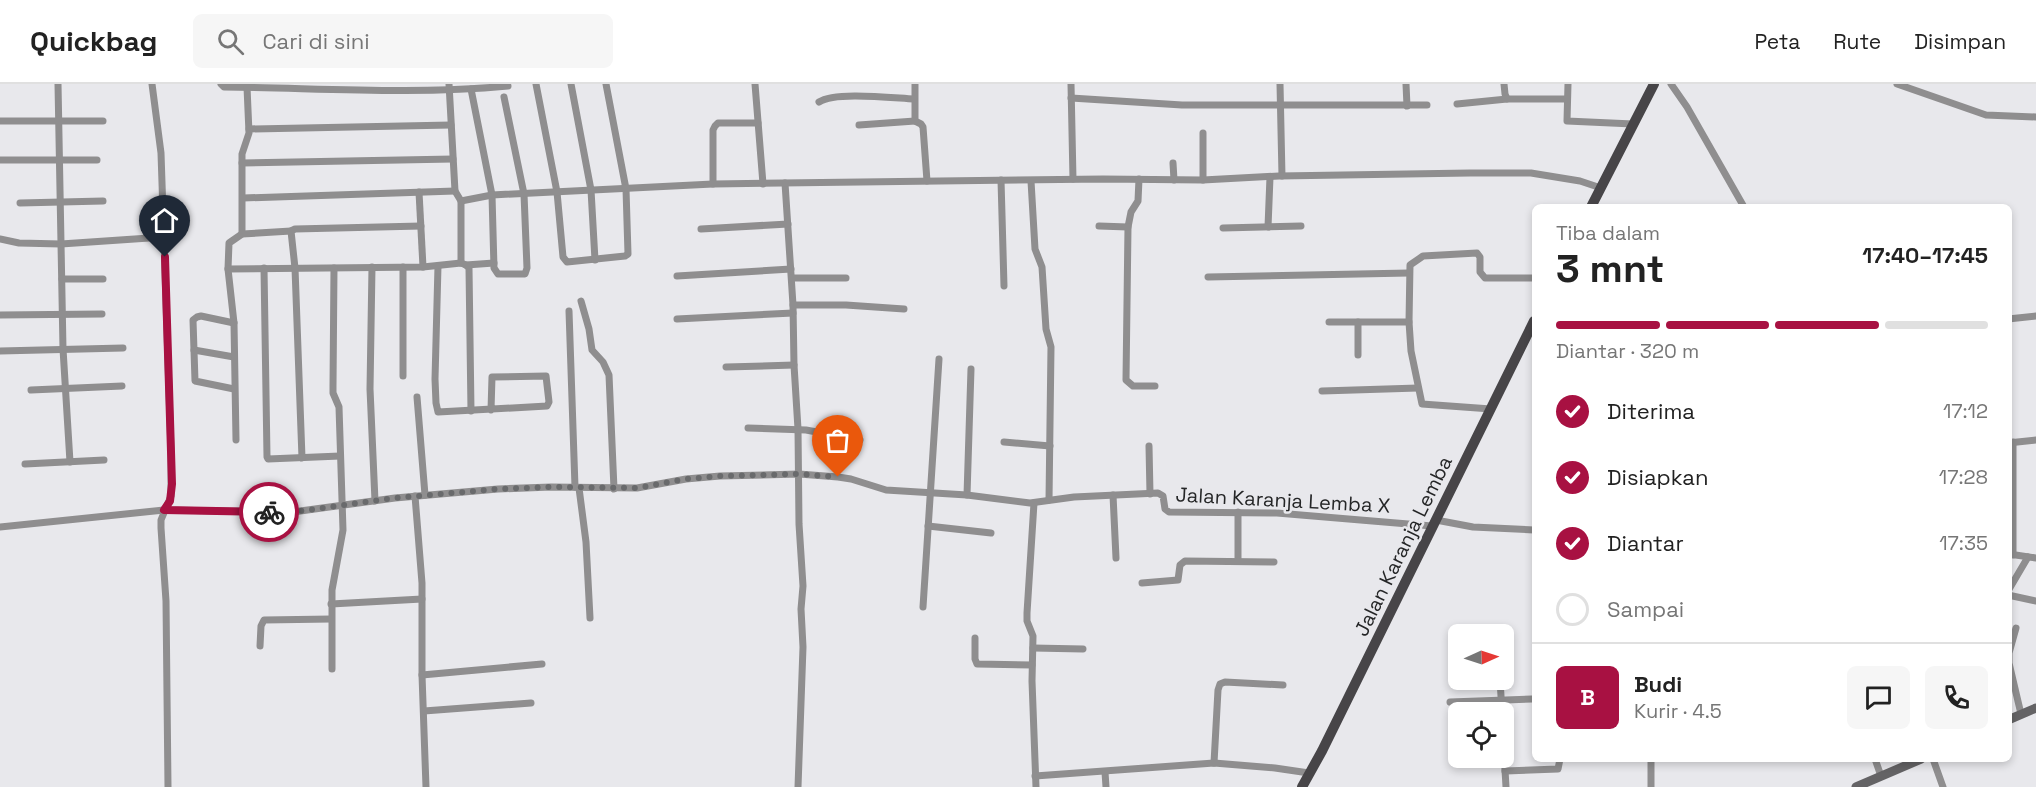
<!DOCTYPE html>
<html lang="id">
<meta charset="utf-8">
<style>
body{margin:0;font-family:"Space Grotesk",sans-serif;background:#f6f6f6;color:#222;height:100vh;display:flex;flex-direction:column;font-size:22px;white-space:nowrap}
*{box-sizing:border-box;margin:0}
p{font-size:20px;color:#767676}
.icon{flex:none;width:33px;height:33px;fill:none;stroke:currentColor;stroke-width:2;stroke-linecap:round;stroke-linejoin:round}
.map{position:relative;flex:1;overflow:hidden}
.drawer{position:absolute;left:1532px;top:120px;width:480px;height:558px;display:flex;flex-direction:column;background:#fff;border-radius:9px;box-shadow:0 3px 9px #0003}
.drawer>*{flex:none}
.needle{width:39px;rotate:87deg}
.tools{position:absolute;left:1448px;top:540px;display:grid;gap:12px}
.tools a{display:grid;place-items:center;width:66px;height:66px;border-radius:9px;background:#fff;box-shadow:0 3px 9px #0003;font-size:30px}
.pin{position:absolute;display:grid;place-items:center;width:51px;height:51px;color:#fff;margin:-62px -26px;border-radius:50% 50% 50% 0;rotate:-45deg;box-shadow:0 0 6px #0007}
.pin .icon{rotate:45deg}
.courier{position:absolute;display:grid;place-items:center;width:60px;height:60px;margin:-30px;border:4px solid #a81142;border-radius:50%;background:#fff;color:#222;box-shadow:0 2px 8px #0007}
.summary em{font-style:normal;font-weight:700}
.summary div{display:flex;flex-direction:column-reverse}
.summary{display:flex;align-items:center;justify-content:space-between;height:102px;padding:0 24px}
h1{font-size:39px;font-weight:700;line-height:45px}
.bar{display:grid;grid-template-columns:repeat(4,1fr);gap:9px 6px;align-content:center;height:72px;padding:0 24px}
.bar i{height:8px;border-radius:4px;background:#e0e0e0}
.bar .active{background:#a81142}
.bar p{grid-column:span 4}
.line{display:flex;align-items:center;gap:15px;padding:0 24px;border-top:2px solid #e0e0e0}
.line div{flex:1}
.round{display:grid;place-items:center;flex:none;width:63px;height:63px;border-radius:9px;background:#f6f6f6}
ol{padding:0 24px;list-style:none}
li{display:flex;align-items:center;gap:18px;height:66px}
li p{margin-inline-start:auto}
li .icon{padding:6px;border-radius:50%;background:#a81142;color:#fff;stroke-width:4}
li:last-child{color:#767676}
li i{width:33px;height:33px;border:3px solid #e0e0e0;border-radius:50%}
header{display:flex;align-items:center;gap:36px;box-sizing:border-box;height:84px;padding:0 30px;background:#fff;border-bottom:2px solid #e0e0e0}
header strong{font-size:28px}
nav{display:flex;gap:33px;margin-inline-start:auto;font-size:21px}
.search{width:420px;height:54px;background:#f6f6f6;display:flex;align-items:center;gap:15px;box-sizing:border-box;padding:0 21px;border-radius:9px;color:#767676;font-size:22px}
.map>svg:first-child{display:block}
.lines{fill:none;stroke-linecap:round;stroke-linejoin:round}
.minor{stroke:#8f8e8f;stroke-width:7}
.secondary{stroke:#646365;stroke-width:9}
.primary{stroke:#474548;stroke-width:10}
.done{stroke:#696a6c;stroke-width:6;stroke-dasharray:0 10.8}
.route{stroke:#a81142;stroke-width:8}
.labels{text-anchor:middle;stroke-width:5;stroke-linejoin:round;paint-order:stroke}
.street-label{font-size:20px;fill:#252627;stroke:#e8e8ec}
</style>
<header>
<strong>Quickbag</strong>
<div class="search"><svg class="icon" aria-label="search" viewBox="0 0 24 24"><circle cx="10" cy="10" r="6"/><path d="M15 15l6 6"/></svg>Cari di sini</div>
<nav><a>Peta</a><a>Rute</a><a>Disimpan</a></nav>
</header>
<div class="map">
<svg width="2036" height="703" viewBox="0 0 2036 703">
<rect width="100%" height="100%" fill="#e8e8ec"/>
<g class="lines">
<!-- minor -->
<g class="minor">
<polyline points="58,0 63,265 70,378"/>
<polyline points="152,0 161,69 171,367 171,412 161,436 161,444 166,517 168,703"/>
<path d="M221,0l3,3c95,1 189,8 284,-1"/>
<polyline points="449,0 455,107 461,117 461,179"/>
<polyline points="536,0 557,108 563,173 567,178 625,172 628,170 626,105 606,0"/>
<polyline points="571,0 591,106 595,176"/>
<polyline points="755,0 763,100"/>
<polyline points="915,0 915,37 921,40 923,43 927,97"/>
<polyline points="1071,0 1073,95"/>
<polyline points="1280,0 1282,92"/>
<polyline points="1406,0 1407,22"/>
<polyline points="1504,0 1505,10 1507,15"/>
<polyline points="1568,0 1567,37 1633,40"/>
<polyline points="1671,0 1687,23 1744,123"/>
<polyline points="1897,0 1986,31 2036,33"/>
<polyline points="471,5 492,111 494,184 498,190 525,190 527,184 524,110 504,13"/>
<polyline points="1071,14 1182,21 1427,21"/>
<path d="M819,18c16,-11 74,-4 95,-3"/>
<polyline points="1457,20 1507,15 1567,15"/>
<polyline points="0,37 103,37"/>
<polyline points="859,41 915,37"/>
<polyline points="249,45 451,41"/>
<polyline points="1203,49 1203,96"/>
<polyline points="0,76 97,76"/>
<polyline points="242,79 453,75"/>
<polyline points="1173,79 1174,96"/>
<polyline points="1139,95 1138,117 1131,128 1128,143 1126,296 1133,302 1155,302"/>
<polyline points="1001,96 1004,202"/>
<polyline points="1031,97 1035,165 1042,183 1046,245 1051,263 1049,416"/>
<polyline points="785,99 793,221 794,281 798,345 799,440 803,502 801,525 803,563 798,703"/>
<polyline points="713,100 713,46 715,42 718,39 758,39"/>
<polyline points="419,108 423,183"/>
<polyline points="243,114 455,107"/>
<polyline points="461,117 492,111 713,100 1103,95 1203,96 1279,92 1470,89 1531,89 1580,97 1601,104"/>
<polyline points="20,119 103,117"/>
<polyline points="1099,142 1128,143"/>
<polyline points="1268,143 1270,93"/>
<polyline points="1223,144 1301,142"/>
<polyline points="701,145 788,140"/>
<polyline points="242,150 242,70 249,49 247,3"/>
<polyline points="0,155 19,159 61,160 164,153"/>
<polyline points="466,181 494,179"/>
<polyline points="438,182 435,295 436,319 438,328 547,322 549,318 546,292 492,293 491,326"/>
<polyline points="372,183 370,305 375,417"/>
<polyline points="264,184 267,373 268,375 340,372"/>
<polyline points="228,185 229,159 242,150 291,147"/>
<polyline points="677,192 791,185"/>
<polyline points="1208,193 1409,189"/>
<polyline points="792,194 846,194"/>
<polyline points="62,195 103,195"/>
<polyline points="581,217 589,245 592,266 603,278 609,291 614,405"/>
<polyline points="793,221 846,221 904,225"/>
<polyline points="569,227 575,403"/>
<polyline points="0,231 102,230"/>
<polyline points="677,235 793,229"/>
<polyline points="2008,235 2036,232"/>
<polyline points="1329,238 1409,238"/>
<polyline points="234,239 201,232 197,233 193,236 195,297 234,305"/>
<polyline points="194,266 234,273"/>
<polyline points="0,267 123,264"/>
<polyline points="1358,271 1358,238"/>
<polyline points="726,283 794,281"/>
<polyline points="403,292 403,183"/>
<polyline points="31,306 122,302"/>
<polyline points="1322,307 1418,304"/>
<polyline points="417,313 425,411"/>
<polyline points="1491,325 1422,320 1411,267 1409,238 1410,181 1423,172 1477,169 1480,173 1480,188 1485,194 1534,194"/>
<polyline points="748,344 806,346 860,356"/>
<polyline points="236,356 234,239 228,185 423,183 461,179 466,181 469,184 471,327"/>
<polyline points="1004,358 1050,362"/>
<polyline points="2008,359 2036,356"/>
<polyline points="1149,362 1150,410"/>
<polyline points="302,374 295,184 291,147 295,145 421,142"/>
<polyline points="25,380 104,376"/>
<polyline points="579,404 586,458 590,534"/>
<polyline points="967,411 971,285"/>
<polyline points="1113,411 1116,474"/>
<polyline points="415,412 422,499 422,591 426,703"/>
<polyline points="1034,419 1027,529 1027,537 1033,552 1032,597 1036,703"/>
<polyline points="1436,436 1473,443 1534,446"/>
<polyline points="928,442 991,449"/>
<polyline points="0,443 164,426 293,428 395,414 498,405 551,403 637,404 686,395 720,392 799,390 838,393 851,395 886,406 967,411 1030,419 1074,413 1158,409 1163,412 1165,425 1169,428 1277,429 1432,442"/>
<polyline points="2009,470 2036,474"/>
<polyline points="2013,471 2013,358"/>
<polyline points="1238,477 1238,428"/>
<polyline points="1142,499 1178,496 1180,481 1185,477 1274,478"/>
<polyline points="2008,507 2028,473"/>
<polyline points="2008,511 2036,517"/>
<polyline points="331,520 422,515"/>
<polyline points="923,523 939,275"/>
<polyline points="2016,544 2009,569 2009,579 2021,630"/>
<polyline points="975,554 975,575 977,580 1032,581"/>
<polyline points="260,562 261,542 264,536 331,535"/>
<polyline points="1033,564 1083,565"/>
<polyline points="332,585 332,506 343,446 339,323 333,309 333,302 334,184"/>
<polyline points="422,591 542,580"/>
<polyline points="1500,596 1502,628"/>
<polyline points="1450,618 1532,615"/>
<polyline points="424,627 531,619"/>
<polyline points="1503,651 1506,703"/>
<polyline points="1651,675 1651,703"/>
<polyline points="1875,675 1881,692"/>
<polyline points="1933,675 1943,703"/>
<polyline points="1214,679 1218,606 1220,600 1225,598 1283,601"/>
<polyline points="1505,687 1558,685 1560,675"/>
<polyline points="1105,688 1106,703"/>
<polyline points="1035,692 1214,679 1275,684 1309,689"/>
</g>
<!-- secondary -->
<g class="secondary">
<polyline points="2008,636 2036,624"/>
<polyline points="1856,703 1921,675"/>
</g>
<!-- primary -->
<g class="primary">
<polyline points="1591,123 1654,0"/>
<polyline points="1302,703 1322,667 1534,237"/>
</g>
</g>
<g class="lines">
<!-- done -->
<polyline class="done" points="269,428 293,428 395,414 498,405 551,403 637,404 686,395 720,392 799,390 838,393"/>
<!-- route -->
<polyline class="route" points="165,173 172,400 170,417 164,426 269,428"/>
</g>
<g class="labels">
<!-- street labels -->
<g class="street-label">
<text transform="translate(1283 416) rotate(3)" y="7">Jalan Karanja Lemba X</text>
<text transform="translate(1403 462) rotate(-64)" y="7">Jalan Karanja Lemba</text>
</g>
</g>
</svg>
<div class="tools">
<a><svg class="needle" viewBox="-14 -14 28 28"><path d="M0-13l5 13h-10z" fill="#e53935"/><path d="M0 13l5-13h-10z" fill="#767676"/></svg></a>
<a><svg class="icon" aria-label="locate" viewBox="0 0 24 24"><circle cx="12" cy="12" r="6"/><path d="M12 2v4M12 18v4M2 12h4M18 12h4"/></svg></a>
</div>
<div class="pin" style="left:838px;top:393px;background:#ea580c"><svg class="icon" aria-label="bag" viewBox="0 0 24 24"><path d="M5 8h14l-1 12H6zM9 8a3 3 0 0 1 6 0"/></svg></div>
<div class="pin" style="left:165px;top:173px;background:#1f2937"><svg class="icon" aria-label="home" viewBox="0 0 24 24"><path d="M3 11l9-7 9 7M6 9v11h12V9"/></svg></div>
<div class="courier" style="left:269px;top:428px"><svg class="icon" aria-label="bike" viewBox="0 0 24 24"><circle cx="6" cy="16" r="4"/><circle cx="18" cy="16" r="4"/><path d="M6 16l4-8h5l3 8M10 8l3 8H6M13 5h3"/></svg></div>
<section class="drawer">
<div class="summary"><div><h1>3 mnt</h1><p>Tiba dalam</p></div><em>17:40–17:45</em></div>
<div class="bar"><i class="active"></i><i class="active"></i><i class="active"></i><i></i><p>Diantar · 320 m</p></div>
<ol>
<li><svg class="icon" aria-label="check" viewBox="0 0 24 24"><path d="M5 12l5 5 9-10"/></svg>Diterima<p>17:12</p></li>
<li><svg class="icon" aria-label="check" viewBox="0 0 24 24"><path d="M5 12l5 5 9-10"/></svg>Disiapkan<p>17:28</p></li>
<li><svg class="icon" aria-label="check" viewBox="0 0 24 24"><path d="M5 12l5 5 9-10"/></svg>Diantar<p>17:35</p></li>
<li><i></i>Sampai</li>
</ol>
<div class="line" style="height:108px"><b class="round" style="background:#a81142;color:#fff">B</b><div><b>Budi</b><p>Kurir · 4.5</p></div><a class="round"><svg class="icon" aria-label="chat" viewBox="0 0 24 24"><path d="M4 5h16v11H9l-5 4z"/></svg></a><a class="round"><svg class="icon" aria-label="phone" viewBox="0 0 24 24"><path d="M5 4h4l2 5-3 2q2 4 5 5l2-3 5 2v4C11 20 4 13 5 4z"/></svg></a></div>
</section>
</div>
